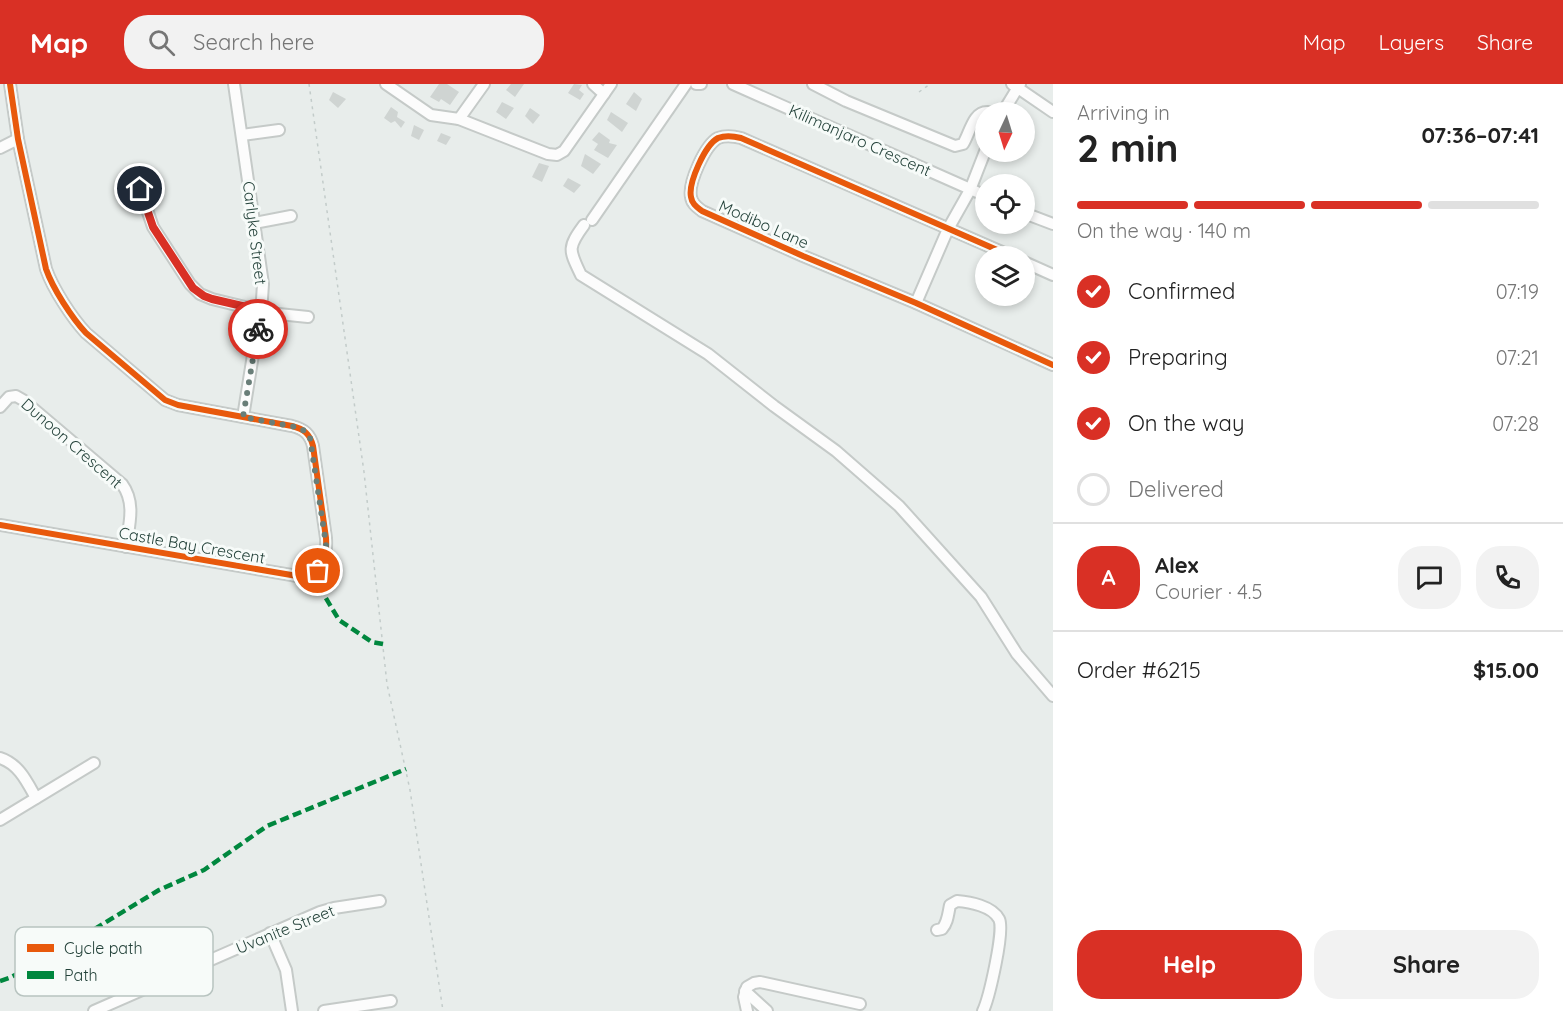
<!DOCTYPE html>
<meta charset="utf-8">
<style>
body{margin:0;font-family:Quicksand,sans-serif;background:#f2f2f2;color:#222;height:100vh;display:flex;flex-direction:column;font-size:22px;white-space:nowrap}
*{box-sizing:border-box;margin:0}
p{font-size:20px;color:#767676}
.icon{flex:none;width:33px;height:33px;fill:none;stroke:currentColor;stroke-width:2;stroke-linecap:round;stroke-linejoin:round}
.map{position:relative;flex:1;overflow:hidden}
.sheet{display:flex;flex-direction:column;background:#fff;width:510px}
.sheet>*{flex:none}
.needle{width:39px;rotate:184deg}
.controls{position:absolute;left:975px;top:18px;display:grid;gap:12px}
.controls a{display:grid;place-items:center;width:60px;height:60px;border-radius:50%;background:#fff;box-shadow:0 3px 9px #0003;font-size:30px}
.pin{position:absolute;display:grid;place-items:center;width:51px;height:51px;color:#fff;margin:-26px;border:3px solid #fff;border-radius:50%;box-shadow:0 2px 6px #0007}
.courier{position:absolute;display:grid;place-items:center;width:60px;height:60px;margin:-30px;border:4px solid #d93025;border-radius:50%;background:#fff;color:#222;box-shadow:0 2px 8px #0007}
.summary em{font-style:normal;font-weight:700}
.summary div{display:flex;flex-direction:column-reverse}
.summary{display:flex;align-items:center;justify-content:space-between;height:102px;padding:0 24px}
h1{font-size:39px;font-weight:700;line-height:45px}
.bar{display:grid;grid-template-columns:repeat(4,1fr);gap:9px 6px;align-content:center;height:72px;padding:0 24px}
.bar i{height:8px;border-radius:4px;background:#e0e0e0}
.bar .selected{background:#d93025}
.bar p{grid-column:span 4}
.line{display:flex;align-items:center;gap:15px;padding:0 24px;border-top:2px solid #e0e0e0}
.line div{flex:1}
.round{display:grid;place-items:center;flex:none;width:63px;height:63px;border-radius:24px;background:#f2f2f2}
ol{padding:0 24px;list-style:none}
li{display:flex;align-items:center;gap:18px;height:66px}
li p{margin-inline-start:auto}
li .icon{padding:6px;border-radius:50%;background:#d93025;color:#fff;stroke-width:4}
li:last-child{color:#767676}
li i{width:33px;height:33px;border:3px solid #e0e0e0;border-radius:50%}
.action{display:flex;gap:12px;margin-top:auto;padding:12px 24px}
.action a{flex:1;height:69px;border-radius:24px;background:#d93025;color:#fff;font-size:24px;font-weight:700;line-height:69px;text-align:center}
.action a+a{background:#f2f2f2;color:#222}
header{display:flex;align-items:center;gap:36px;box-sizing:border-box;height:84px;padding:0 30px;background:#d93025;color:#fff}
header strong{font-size:28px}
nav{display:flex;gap:33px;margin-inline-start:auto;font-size:21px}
.search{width:420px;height:54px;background:#f2f2f2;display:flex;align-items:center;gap:15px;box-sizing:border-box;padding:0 21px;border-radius:24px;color:#767676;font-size:22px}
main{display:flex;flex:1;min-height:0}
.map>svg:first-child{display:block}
.building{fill:#cfd4d2}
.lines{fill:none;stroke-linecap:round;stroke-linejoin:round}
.minor-casing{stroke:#c5cac8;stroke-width:14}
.path{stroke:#c3ccca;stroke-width:1.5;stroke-dasharray:3 4.5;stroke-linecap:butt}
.minor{stroke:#fcfcfc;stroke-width:10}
.quiet{stroke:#00873e;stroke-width:4.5;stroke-dasharray:9 4.5;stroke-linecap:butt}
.cycleway-casing{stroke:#f7fbf9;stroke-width:10}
.cycleway{stroke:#e8590c;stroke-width:6}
.done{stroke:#697e78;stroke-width:6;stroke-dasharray:0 10.8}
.route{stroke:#d93025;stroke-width:8}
.labels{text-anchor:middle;stroke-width:6;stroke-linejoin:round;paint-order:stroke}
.street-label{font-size:16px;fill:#24423a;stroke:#f7fbf9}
.key{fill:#f7fbf9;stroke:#b8c4c0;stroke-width:1.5}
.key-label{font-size:16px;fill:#24423a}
</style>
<header>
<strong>Map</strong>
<div class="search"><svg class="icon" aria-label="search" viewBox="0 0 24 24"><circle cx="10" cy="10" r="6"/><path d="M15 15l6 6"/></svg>Search here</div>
<nav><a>Map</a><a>Layers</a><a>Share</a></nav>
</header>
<main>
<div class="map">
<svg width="1053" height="927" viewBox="0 0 1053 927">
<rect width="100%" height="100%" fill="#e8edeb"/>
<!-- building -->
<g class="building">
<polygon points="439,0 447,0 459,8 450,21 441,15 439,18 430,13"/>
<polygon points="511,0 524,0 515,13 506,6"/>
<polygon points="574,0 582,1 579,6 584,10 580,16 568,9"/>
<polygon points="333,8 346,15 338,24 329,16"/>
<polygon points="634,8 642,15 636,27 626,20"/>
<polygon points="502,18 514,24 506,35 496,28"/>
<polygon points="391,23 398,28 397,33 405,38 401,44 395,37 391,39 384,34"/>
<polygon points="530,24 540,31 533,40 525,32"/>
<polygon points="611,28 628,39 622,48 607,36"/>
<polygon points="414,41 424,46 419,56 411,52"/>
<polygon points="599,48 610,56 609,59 617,61 608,74 594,66 598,60 592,56"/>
<polygon points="441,49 451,53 446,61 437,57"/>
<polygon points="585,70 601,80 593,90 581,82"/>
<polygon points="539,79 549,82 542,98 532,93"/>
<polygon points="568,94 581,101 574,109 563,102"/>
</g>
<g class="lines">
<!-- minor casing -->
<g class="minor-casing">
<g id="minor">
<polyline points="234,0 263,200 262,215 243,333"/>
<polyline points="386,0 431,31 459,35 548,70 557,71 564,67 604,10 593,0"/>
<polyline points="696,0 701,0"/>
<polyline points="733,0 986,112"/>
<path d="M813,0l33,17 109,45 8,-2c7,-11 10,-33 25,-32"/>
<polyline points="1012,0 1053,28"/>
<polyline points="604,10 611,0"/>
<polyline points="1003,28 1020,0"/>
<polyline points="459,35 484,0"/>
<polyline points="242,51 279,46"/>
<polyline points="0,64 18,55"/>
<polyline points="140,105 153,143 190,200 200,210 212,215 269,229 308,233"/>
<polyline points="1024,129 1053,140"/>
<polyline points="592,136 686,0"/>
<polyline points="254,139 291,132"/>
<path d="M584,141c-17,23 -15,25 -3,50l127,79 66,52 62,45 63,55 82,91 36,57 36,42"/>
<path d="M1011,172l-270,-118c-8,-2 -15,-3 -23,0 -13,7 -30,45 -27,59 1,7 6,10 11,14l101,45 113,47 137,62"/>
<polyline points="1024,178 1053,191"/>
<polyline points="916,219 948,145 970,106 986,65"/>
<path d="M0,323l9,-10 7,-1 7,4 99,84c14,19 7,41 4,63"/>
<path d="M0,441l303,52c21,-2 24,-22 23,-39l-13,-92c-3,-12 -9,-17 -21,-20l-114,-21 -13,-5 -79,-67c-14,-15 -33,-44 -40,-64l-28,-130 -8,-55"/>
<path d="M0,674c19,6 27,24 36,40"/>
<polyline points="0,736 94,679"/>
<path d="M937,846l5,-1c6,-7 6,-15 8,-24l7,-4c13,1 35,5 42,18 6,11 -10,79 -16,92"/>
<polyline points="270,849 286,886 292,927"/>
<polyline points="745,907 767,927"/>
<polyline points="94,927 320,828 334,824 380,817"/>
<polyline points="324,927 391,917"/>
<polyline points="747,927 744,913 747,903 754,899 760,898 860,920"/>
</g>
</g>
<!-- path -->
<g class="path">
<polyline points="309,0 364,388 387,600 410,706 443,927"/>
<polyline points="919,8 930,0"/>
</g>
<!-- minor -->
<use href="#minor" class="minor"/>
<!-- quiet -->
<g class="quiet">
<polyline points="312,491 339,536 372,558 383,560"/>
<polyline points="0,897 9,894 35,881 159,806 204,786 267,742 406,685"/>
</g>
<!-- cycleway casing -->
<g class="cycleway-casing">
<g id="cycleway">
<path d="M1011,172l-270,-118c-8,-2 -15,-3 -23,0 -13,7 -30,45 -27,59 1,7 6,10 11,14l101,45 113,47 137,62"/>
<path d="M0,441l303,52c21,-2 24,-22 23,-39l-13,-92c-3,-12 -9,-17 -21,-20l-114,-21 -13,-5 -79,-67c-14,-15 -33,-44 -40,-64l-28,-130 -8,-55"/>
</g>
</g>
<!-- cycleway -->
<use href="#cycleway" class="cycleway"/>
</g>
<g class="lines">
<!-- done -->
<polyline class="done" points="258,245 243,333 296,343 303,346 310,354 326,460 326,471 318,487"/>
<!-- route -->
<polyline class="route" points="140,105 153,143 193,204 204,212 212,215 260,226 258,245"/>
</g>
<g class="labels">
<!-- street labels -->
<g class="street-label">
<text transform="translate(860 56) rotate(24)" y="6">Kilimanjaro Crescent</text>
<text transform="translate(764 140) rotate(24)" y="6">Modibo Lane</text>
<text transform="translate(255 149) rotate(83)" y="6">Carlyke Street</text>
<text transform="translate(72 359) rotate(41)" y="6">Dunoon Crescent</text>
<text transform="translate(192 461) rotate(10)" y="6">Castle Bay Crescent</text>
<text transform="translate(285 845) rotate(-22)" y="6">Uvanite Street</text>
</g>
</g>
<!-- legend -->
<rect x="15" y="843" width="198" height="69" rx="9" class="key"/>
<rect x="27" y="860" width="27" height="8" fill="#e8590c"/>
<rect x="27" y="887" width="27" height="8" fill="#00873e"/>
<g class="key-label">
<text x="64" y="870">Cycle path</text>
<text x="64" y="897">Path</text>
</g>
</svg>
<div class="controls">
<a><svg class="needle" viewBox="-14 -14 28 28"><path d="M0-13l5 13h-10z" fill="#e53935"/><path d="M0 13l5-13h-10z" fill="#767676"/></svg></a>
<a><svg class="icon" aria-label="locate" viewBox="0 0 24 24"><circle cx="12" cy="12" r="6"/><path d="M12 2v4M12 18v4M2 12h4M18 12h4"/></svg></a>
<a><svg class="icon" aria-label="layers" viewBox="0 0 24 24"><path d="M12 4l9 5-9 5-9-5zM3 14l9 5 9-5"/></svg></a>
</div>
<div class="pin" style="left:318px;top:487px;background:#ea580c"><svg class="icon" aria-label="bag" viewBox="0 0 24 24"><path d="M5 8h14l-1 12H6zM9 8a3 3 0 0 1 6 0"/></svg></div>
<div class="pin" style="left:140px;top:105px;background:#1f2937"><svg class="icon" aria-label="home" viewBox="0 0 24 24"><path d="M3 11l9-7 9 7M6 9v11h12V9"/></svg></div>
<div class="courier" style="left:258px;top:245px"><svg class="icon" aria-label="bike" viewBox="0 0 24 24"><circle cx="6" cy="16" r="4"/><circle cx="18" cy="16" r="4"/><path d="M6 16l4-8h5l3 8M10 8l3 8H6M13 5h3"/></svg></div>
</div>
<section class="sheet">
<div class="summary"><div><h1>2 min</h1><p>Arriving in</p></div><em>07:36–07:41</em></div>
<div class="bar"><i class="selected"></i><i class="selected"></i><i class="selected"></i><i></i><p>On the way · 140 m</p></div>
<ol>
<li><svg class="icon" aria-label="check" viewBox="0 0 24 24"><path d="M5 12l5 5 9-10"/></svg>Confirmed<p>07:19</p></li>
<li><svg class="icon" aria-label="check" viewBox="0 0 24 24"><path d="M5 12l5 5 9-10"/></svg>Preparing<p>07:21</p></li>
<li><svg class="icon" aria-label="check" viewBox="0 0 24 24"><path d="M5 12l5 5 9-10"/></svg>On the way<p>07:28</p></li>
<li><i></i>Delivered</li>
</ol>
<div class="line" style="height:108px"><b class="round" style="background:#d93025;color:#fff">A</b><div><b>Alex</b><p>Courier · 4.5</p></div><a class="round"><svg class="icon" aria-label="chat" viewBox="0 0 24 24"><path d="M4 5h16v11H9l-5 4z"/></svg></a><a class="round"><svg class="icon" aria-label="phone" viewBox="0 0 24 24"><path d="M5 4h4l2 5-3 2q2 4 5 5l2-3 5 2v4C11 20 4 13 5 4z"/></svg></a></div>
<div class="line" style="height:78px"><div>Order #6215</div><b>$15.00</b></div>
<div class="action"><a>Help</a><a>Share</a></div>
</section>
</main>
